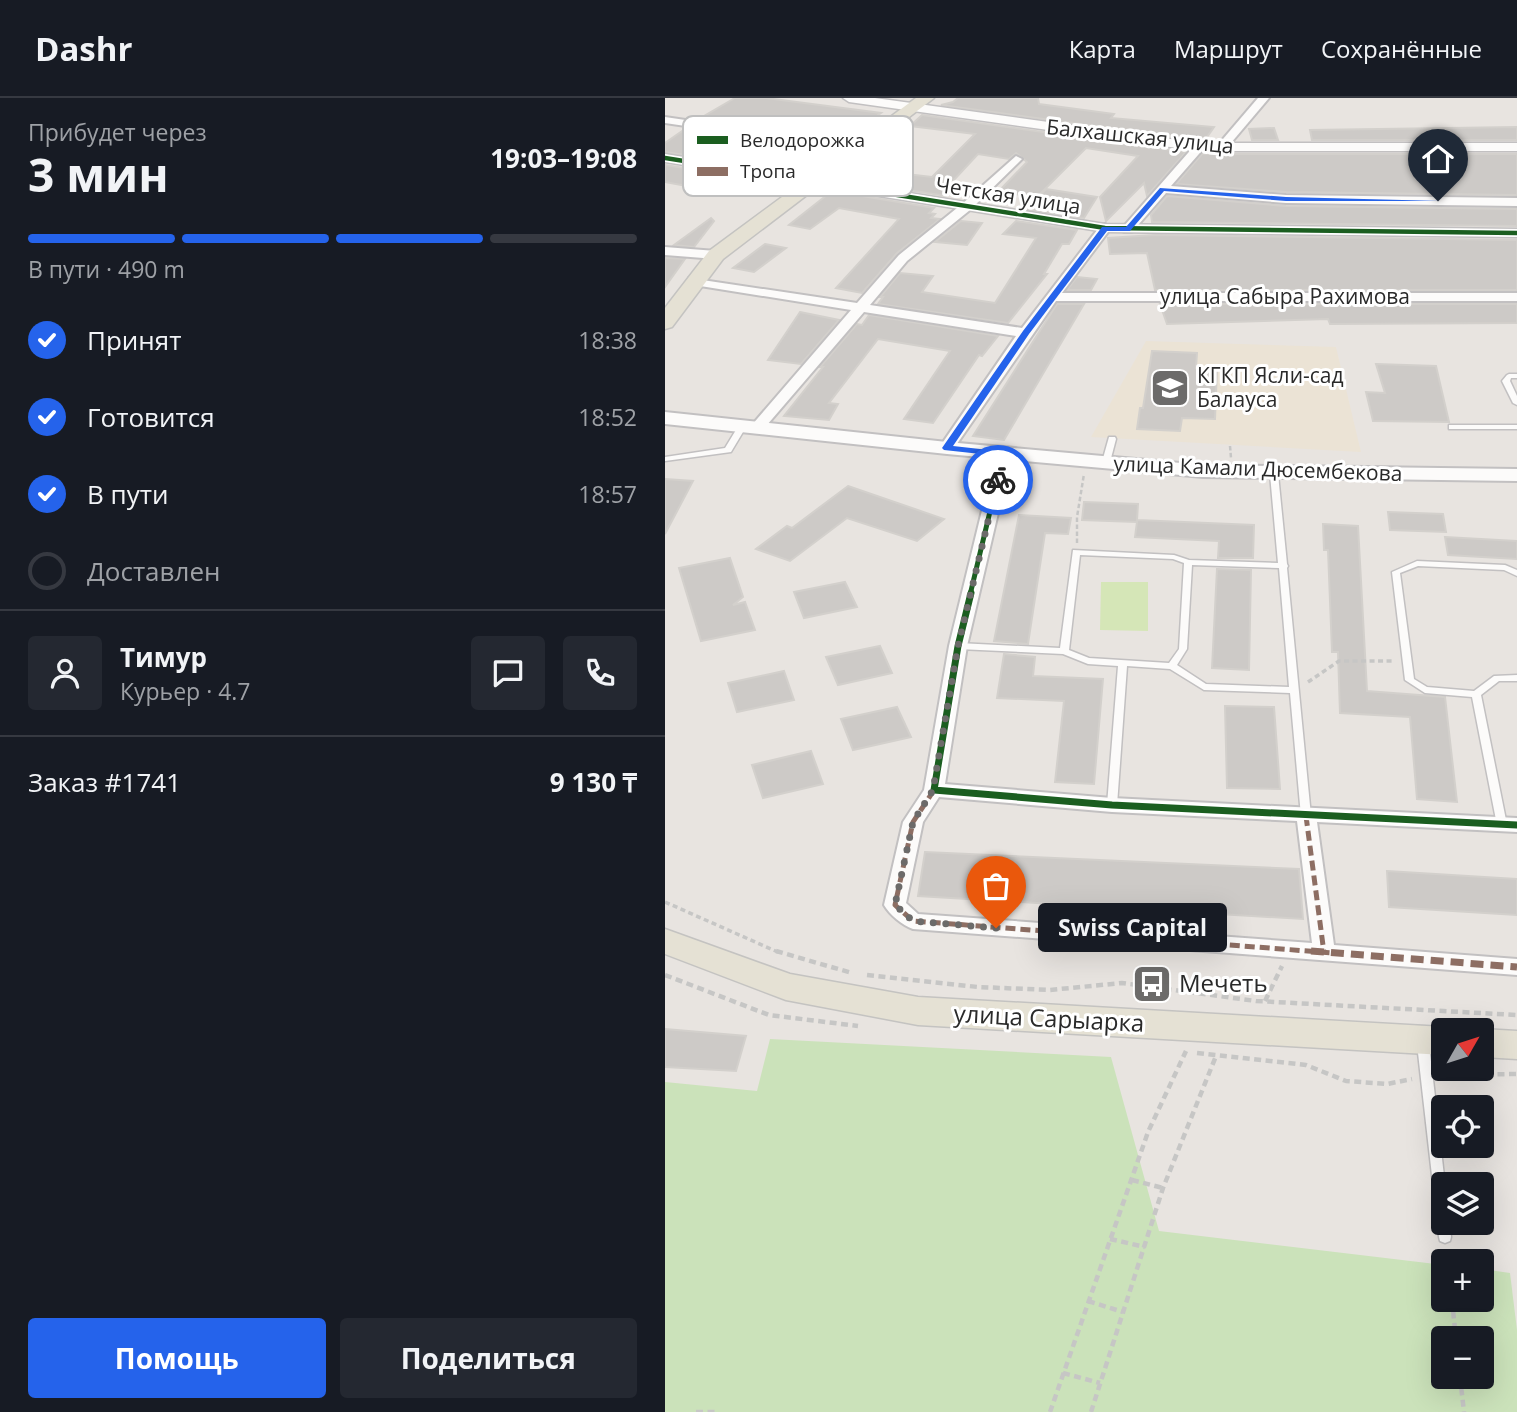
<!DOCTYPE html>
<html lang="ru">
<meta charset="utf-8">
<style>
body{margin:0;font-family:"Open Sans",sans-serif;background:#242831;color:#f1f3f6;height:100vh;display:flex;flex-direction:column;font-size:26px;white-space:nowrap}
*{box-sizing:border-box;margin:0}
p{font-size:23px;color:#9ea1a6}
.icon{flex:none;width:38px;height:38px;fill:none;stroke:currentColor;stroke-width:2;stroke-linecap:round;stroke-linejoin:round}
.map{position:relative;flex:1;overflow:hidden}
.details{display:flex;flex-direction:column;background:#171b24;width:665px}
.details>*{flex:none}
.needle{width:46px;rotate:51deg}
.controls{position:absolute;left:766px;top:920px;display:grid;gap:14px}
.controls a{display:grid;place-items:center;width:63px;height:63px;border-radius:7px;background:#171b24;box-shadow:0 7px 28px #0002;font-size:35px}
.pin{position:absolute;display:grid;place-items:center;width:60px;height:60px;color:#fff;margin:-72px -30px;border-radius:50% 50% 50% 0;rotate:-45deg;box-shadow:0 0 7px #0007}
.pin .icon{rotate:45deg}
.courier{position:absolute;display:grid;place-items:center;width:70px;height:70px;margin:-35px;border:5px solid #2563eb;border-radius:50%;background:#fff;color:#222;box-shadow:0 2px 9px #0007}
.bubble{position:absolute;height:49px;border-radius:7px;background:#171b24;box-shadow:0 7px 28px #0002;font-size:23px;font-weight:700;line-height:49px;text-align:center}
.summary em{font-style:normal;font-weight:700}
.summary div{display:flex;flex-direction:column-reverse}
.summary{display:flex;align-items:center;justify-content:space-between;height:119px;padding:0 28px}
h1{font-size:46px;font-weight:700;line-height:52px}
.bar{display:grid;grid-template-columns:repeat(4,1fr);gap:10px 7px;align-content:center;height:84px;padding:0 28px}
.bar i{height:9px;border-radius:5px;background:#363941}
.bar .active{background:#2563eb}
.bar p{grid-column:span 4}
.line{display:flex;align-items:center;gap:18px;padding:0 28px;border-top:2px solid #363941}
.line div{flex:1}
.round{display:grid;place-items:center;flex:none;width:74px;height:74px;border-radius:7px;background:#242831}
ol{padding:0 28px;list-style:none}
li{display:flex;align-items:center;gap:21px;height:77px}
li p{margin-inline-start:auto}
li .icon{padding:7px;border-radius:50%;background:#2563eb;color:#fff;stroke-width:4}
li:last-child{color:#9ea1a6}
li i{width:38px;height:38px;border:4px solid #363941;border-radius:50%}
.cta{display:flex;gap:14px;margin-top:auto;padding:14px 28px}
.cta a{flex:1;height:80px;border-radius:7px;background:#2563eb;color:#fff;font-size:28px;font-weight:700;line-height:80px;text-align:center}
.cta a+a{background:#242831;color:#f1f3f6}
header{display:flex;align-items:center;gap:42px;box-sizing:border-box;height:98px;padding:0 35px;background:#171b24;border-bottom:2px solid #363941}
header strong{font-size:33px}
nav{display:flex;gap:38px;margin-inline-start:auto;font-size:24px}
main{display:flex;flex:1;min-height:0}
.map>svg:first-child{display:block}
.education{fill:#ebe3d5}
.green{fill:#cbe2ba;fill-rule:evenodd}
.pitch{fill:#d5e6b7}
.building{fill:#cdcac7;stroke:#d3d0cc;stroke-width:2}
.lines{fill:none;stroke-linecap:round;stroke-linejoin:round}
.service-casing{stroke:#c2c0c1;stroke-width:3}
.minor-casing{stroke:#c2c0c1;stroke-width:4}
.tertiary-casing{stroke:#c2c0c1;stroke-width:3}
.secondary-casing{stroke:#c2c0c1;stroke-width:4}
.primary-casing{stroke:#c4c3c1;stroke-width:3}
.path-far2{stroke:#c6c6c5;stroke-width:2.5;stroke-dasharray:4.5 2.5;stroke-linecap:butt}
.path-far1{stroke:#c6c6c5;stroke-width:3.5;stroke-dasharray:5 3.5;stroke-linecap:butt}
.path{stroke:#c6c6c5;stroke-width:4.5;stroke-dasharray:7 4.5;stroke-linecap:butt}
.service{fill:#fcfbfa;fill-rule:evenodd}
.minor{fill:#fcfbfa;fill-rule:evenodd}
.tertiary{fill:#fcfbfa;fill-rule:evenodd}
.secondary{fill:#fcfbfa;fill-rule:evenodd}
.primary{fill:#e5e1d4;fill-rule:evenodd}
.quiet-far1{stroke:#8d6e63;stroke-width:5;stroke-dasharray:10 5;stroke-linecap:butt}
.quiet{stroke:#8d6e63;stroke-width:7;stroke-dasharray:13 7;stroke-linecap:butt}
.cycleway-far2-casing{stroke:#fff;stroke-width:7}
.cycleway-far1-casing{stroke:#fff;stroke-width:9}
.cycleway-casing{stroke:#fff;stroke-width:11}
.cycleway-far2{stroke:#1b5e20;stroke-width:4.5}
.cycleway-far1{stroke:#1b5e20;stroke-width:5}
.cycleway{stroke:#1b5e20;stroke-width:7}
.route{fill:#2563eb}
.done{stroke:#6c6b6a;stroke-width:7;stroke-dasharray:0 12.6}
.labels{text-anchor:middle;stroke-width:6;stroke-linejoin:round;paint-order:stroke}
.far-street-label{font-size:21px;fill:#2a2a2a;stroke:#fff}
.far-poi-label{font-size:21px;fill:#2a2a2a;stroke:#fff;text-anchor:start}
.poi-label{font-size:24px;fill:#2a2a2a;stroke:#fff;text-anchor:start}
.street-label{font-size:24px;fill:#2a2a2a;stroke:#fff}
.key{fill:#fff;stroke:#bfbfbf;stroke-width:2}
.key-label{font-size:19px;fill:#2a2a2a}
</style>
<header>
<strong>Dashr</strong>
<nav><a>Карта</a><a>Маршрут</a><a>Сохранённые</a></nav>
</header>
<main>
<section class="details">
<div class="summary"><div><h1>3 мин</h1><p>Прибудет через</p></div><em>19:03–19:08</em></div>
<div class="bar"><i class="active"></i><i class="active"></i><i class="active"></i><i></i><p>В пути · 490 m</p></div>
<ol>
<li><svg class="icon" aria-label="check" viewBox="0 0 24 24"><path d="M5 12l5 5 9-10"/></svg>Принят<p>18:38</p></li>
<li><svg class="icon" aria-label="check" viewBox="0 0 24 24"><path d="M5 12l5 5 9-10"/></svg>Готовится<p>18:52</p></li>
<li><svg class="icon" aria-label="check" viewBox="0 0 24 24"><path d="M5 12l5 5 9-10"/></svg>В пути<p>18:57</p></li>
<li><i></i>Доставлен</li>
</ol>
<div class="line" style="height:126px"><a class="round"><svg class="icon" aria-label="person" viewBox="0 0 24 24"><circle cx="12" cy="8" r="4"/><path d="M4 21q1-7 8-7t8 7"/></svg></a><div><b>Тимур</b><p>Курьер · 4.7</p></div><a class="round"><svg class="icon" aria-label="chat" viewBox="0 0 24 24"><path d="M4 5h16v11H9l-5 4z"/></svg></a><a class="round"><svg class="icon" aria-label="phone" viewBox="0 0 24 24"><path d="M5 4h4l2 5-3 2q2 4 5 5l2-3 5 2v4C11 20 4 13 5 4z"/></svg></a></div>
<div class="line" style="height:91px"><div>Заказ #1741</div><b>9 130 ₸</b></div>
<div class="cta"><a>Помощь</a><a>Поделиться</a></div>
</section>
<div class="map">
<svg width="852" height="1314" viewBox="0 0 852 1314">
<rect width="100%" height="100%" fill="#e8e4e0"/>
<!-- education -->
<polygon class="education" points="481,243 671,249 696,354 426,339"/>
<!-- green -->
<path class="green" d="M105,941l341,18 48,174 285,34v35h38v-31l28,4 7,57v82h-852v-330l92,9zM779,1241h38v38h-38z"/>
<!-- pitch -->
<polygon class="pitch" points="436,484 483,484 483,533 435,532"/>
<!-- building -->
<g class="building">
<polygon points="70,0 101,0 216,15 197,28 191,27 171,41 34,21"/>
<polygon points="293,0 373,0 374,6 449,16 446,20 549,29 540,42 534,42 276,7 288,4"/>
<polygon points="257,17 521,54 482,98 479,85 441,123 435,99 473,58 421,50 372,99 333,94 362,64 351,55 344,61 313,56 287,84 295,85 281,98 180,82 209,58 230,61 217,71 224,74 267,79 310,36 245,28"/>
<polygon points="852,29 852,42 647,42 645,32"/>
<polygon points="609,30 613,42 587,42 584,31"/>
<polygon points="20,31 159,51 133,70 124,69 119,72 0,54 0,45"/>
<polygon points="537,56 852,56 852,97 621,94 511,86"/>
<polygon points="0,67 104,83 85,97 27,89 0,84"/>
<polygon points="381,91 432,99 419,120 362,111"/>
<polygon points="167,93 269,110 264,115 270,116 266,120 275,121 232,155 197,195 171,190 234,121 174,110 145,131 124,127"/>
<polygon points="502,98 621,108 852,111 852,128 487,124 486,117"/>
<polygon points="46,120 49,123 29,149 9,147"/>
<polygon points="296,123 317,125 302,147 270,144"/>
<polygon points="351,123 412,132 404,146 397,146 379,176 382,176 343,225 213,206 218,199 215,199 235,175 268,178 257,194 330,205 371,140 338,136"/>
<polygon points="490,137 852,142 852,192 490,192 482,155 445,156 443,140"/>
<polygon points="100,146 121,150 89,174 68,170"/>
<polygon points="0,160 20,161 0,189"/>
<polygon points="412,179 432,181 426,192 402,192"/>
<polygon points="392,206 419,206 339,342 308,338"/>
<polygon points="495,206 852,206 852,225 665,226 663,221 502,226"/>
<polygon points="135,214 174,222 136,266 103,262"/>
<polygon points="204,217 333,238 317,258 314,257 268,325 239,321 285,253 213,241 164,305 173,306 164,322 119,318 158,269 155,269 192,226 197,227"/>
<polygon points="487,253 532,255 531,270 552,271 550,321 517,320 515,333 472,331 475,310 478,310"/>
<polygon points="711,266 771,268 784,324 708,323 701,294 720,295"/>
<polygon points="0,381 28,383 0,436"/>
<polygon points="183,388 279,421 252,443 182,420 125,463 91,451 122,428 127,430"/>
<polygon points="419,404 473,406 472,422 589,427 588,460 553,460 554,443 470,439 472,424 417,422"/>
<polygon points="723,414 778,416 781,434 725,432"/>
<polygon points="354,417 406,420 403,436 380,435 363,546 329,543"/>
<polygon points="658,426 693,428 702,593 780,599 792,704 752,701 745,619 675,615 673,554 667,554 663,452 659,452"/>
<polygon points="780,439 852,443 852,461 783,457"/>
<polygon points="65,460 78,499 68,507 80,504 90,532 36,543 14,470"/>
<polygon points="552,471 586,472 584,572 547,570"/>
<polygon points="180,484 192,509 139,520 129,494"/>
<polygon points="215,548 227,575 173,587 161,559"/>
<polygon points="339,556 370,559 368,578 438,581 429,686 390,684 399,603 332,600"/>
<polygon points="119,573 129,602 72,614 63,585"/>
<polygon points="560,608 609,609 615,691 562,690"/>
<polygon points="232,609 246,639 188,652 176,621"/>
<polygon points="146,653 158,686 98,700 87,667"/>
<polygon points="260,754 634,771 638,821 253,798"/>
<polygon points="722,773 852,781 852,817 724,809"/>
<polygon points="0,931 81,938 71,973 0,969"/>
</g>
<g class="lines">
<!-- service casing -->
<g class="service-casing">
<g id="service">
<polygon points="844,276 852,276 852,280 846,280 845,283 852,298 852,307 848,305 837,283 842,277"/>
<polygon points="74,327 77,327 81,329 66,354 0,363 0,359 60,350"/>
<rect x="784" y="327" width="68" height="4"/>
<polygon points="444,339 450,339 451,341 445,364 441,366 437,364"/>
<path d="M606,374h3l4,2 9,90 1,2 -1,2 24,248 -5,3 -5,-3 -11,-123 -86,-3 -34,-21 -43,-3 -10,139 -1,2h-8l-1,-2 11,-139 -30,-2 -25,-10 -105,-5 -4,-3 4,-3 102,5 13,-98 101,5 15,5 89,3 -8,-89zM415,457l93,4 11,4 -5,86 -10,14 -80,-5 -20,-8zM527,467l87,3 10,119 -83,-3 -29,-19 10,-16z"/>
<polygon points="752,463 840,467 852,472 852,478 839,472 753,468 735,475 749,581 762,589 809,593 829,578 852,577 852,583 834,583 816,597 842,727 841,729 833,729 832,727 807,599 760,595 740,582 727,474"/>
<polygon points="758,941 762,943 764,946 780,1087 779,1087 779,1125 785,1125 786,1139 785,1143 780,1145 775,1143 774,1139 752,946 754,943"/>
</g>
</g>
<!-- minor casing -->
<g class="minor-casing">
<g id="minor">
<polygon points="593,0 604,0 560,52 552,52 552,48"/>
<polygon points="0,19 191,47 197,50 191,53 0,25"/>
<polygon points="534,46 540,49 506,88 621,97 852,100 852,108 621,105 501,95 467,134 459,134 459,128 530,47"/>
<polygon points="351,58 357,61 355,63 305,112 242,163 205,207 357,230 436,127 440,126 446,130 397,195 852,195 852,203 391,203 287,353 282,355 274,350 351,238 199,214 96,334 86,334 84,331 86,328 186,212 29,187 23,183 24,180 192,205 234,157 297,106"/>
<polygon points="0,149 51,153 57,157 51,161 0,157"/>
<path d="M339,350l8,5 -45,193 -22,138 167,14 405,20v14l-200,-10 17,123 183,14v16l-604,-46c-11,-4 -23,-14 -29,-24l19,-83 21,-32 25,-144 47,-193zM274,699l173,15 185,9 15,122 -394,-29 -12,-11 17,-81z"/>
</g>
</g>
<!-- tertiary casing -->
<g class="tertiary-casing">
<g id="tertiary">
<polygon points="178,0 210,0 534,45 852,45 852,53 534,53 184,4"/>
<polygon points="0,56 440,126 852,131 852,139 440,134 0,64"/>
</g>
</g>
<!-- secondary casing -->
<g class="secondary-casing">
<polygon id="secondary" points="0,314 282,344 538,367 852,371 852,383 538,379 282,356 0,326"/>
</g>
<!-- primary casing -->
<g class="primary-casing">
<g id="primary">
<polygon points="251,0 269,0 58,161 7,229 0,231 0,210 44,153"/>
<polygon points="0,831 125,876 253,899 779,929 791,933 779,933 779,957 253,927 121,902 0,856"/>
<polygon points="817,931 852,933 852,961 817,959 817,933 811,933"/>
</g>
</g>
<!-- path-far2 -->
<g class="path-far2">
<polyline points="565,348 566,360"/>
<polyline points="412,445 412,419 419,376"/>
</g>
<!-- path-far1 -->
<g class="path-far1">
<polyline points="643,584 674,563 727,563"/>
<polyline points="0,804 115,855"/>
</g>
<!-- path -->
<g class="path">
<polyline points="111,853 187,875"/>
<polyline points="0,877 104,917 193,928"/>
<polyline points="202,877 313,889 385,892 457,885 591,903 852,917"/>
<polyline points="600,903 617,868"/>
<polyline points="532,955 641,967 681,983 722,986 747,981"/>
<polyline points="775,977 852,976"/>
<polyline points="467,1082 498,1090"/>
<polyline points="445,1141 480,1149"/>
<polyline points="781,1152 782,1164"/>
<polyline points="787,1202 791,1241"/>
<polyline points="423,1203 458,1214"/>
<polyline points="398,1275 435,1285"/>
<polyline points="795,1279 799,1314"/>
<polyline points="31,1314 54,1314"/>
<polyline points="385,1314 483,1034 521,953"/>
<polyline points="426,1314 498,1090 551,958"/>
</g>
<!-- service -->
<use href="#service" class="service"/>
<!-- minor -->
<use href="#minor" class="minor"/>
<!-- tertiary -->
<use href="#tertiary" class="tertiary"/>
<!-- secondary -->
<use href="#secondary" class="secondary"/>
<!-- primary -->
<use href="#primary" class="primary"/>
<!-- quiet-far1 -->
<g class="quiet-far1">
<polyline points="269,692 248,724 230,807 248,823 669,855"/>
<polyline points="641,718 659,855"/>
</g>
<!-- quiet -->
<g class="quiet">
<polyline points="646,853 852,869"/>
<polyline points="659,853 659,856"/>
</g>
<!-- cycleway-far2 casing -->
<g class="cycleway-far2-casing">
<polyline id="cycleway-far2" points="0,60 440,130 852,135"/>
</g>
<!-- cycleway-far1 casing -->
<g class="cycleway-far1-casing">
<polyline id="cycleway-far1" points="305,497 339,355"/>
</g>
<!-- cycleway casing -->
<g class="cycleway-casing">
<polyline id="cycleway" points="306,495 293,548 269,692 447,707 852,727"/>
</g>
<!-- cycleway-far2 -->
<use href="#cycleway-far2" class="cycleway-far2"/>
<!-- cycleway-far1 -->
<use href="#cycleway-far1" class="cycleway-far1"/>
<!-- cycleway -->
<use href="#cycleway" class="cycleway"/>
</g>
<!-- route -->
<polygon class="route" points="495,90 621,99 776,103 621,103 499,93 465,133 442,133 364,236 288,348 342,354 337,384 329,382 334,358 279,352 277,350 358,233 437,129 461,129"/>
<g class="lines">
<!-- done -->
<polyline class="done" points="331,830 248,823 230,807 248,724 268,692 293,548 333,382"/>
</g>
<!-- icons -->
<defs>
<g id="school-square" transform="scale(2.0125)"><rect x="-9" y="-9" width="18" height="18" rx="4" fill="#6c6b6a" stroke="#fff"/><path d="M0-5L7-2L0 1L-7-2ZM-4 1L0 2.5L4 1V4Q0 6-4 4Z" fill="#fff"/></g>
<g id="bus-square" transform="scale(2.0125)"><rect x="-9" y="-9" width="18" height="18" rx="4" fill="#6c6b6a" stroke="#fff"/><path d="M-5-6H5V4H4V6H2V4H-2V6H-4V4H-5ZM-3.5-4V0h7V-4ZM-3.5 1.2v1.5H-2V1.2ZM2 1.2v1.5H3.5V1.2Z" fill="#fff"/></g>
</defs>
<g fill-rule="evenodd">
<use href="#school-square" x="505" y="290"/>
<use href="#bus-square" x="487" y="886"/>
</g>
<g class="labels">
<!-- far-street labels -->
<g class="far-street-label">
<text transform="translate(475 39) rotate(6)" y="7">Балхашская улица</text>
<text transform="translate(343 98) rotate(9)" y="7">Четская улица</text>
<text x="620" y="206">улица Сабыра Рахимова</text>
<text transform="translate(593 371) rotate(2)" y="7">улица Камали Дюсембекова</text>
</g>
<!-- far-poi labels -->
<g class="far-poi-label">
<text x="532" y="285">КГКП Ясли-сад<tspan x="532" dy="24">Балауса</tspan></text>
</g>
<!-- poi labels -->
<g class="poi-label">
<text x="514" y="894">Мечеть</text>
</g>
<!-- street labels -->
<g class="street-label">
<text transform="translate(384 921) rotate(3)" y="8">улица Сарыарка</text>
</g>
</g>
<!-- legend -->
<rect x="18" y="18" width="230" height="80" rx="10" class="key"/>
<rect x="32" y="38" width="31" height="8" fill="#1b5e20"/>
<rect x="32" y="69" width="31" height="9" fill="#8d6e63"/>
<g class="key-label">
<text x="75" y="49">Велодорожка</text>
<text x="75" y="80">Тропа</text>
</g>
</svg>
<div class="controls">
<a><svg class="needle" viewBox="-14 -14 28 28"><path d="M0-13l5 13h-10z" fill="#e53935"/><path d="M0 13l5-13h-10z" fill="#9ea1a6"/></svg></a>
<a><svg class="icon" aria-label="locate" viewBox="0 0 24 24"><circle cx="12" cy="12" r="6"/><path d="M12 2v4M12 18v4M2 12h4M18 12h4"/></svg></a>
<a><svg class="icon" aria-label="layers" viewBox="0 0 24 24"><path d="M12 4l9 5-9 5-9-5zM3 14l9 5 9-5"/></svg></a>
<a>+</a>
<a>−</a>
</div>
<div class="pin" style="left:331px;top:830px;background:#ea580c"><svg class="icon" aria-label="bag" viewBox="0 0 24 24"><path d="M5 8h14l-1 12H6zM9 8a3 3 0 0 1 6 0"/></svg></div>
<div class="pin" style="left:773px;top:103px;background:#1f2937"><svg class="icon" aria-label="home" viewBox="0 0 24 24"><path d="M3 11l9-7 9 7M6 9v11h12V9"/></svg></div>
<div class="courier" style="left:333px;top:382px"><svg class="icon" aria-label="bike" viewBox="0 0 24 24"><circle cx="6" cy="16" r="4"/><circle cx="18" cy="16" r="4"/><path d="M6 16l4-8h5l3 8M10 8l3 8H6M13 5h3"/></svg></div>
<div class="bubble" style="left:373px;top:805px;width:189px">Swiss Capital</div>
</div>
</main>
